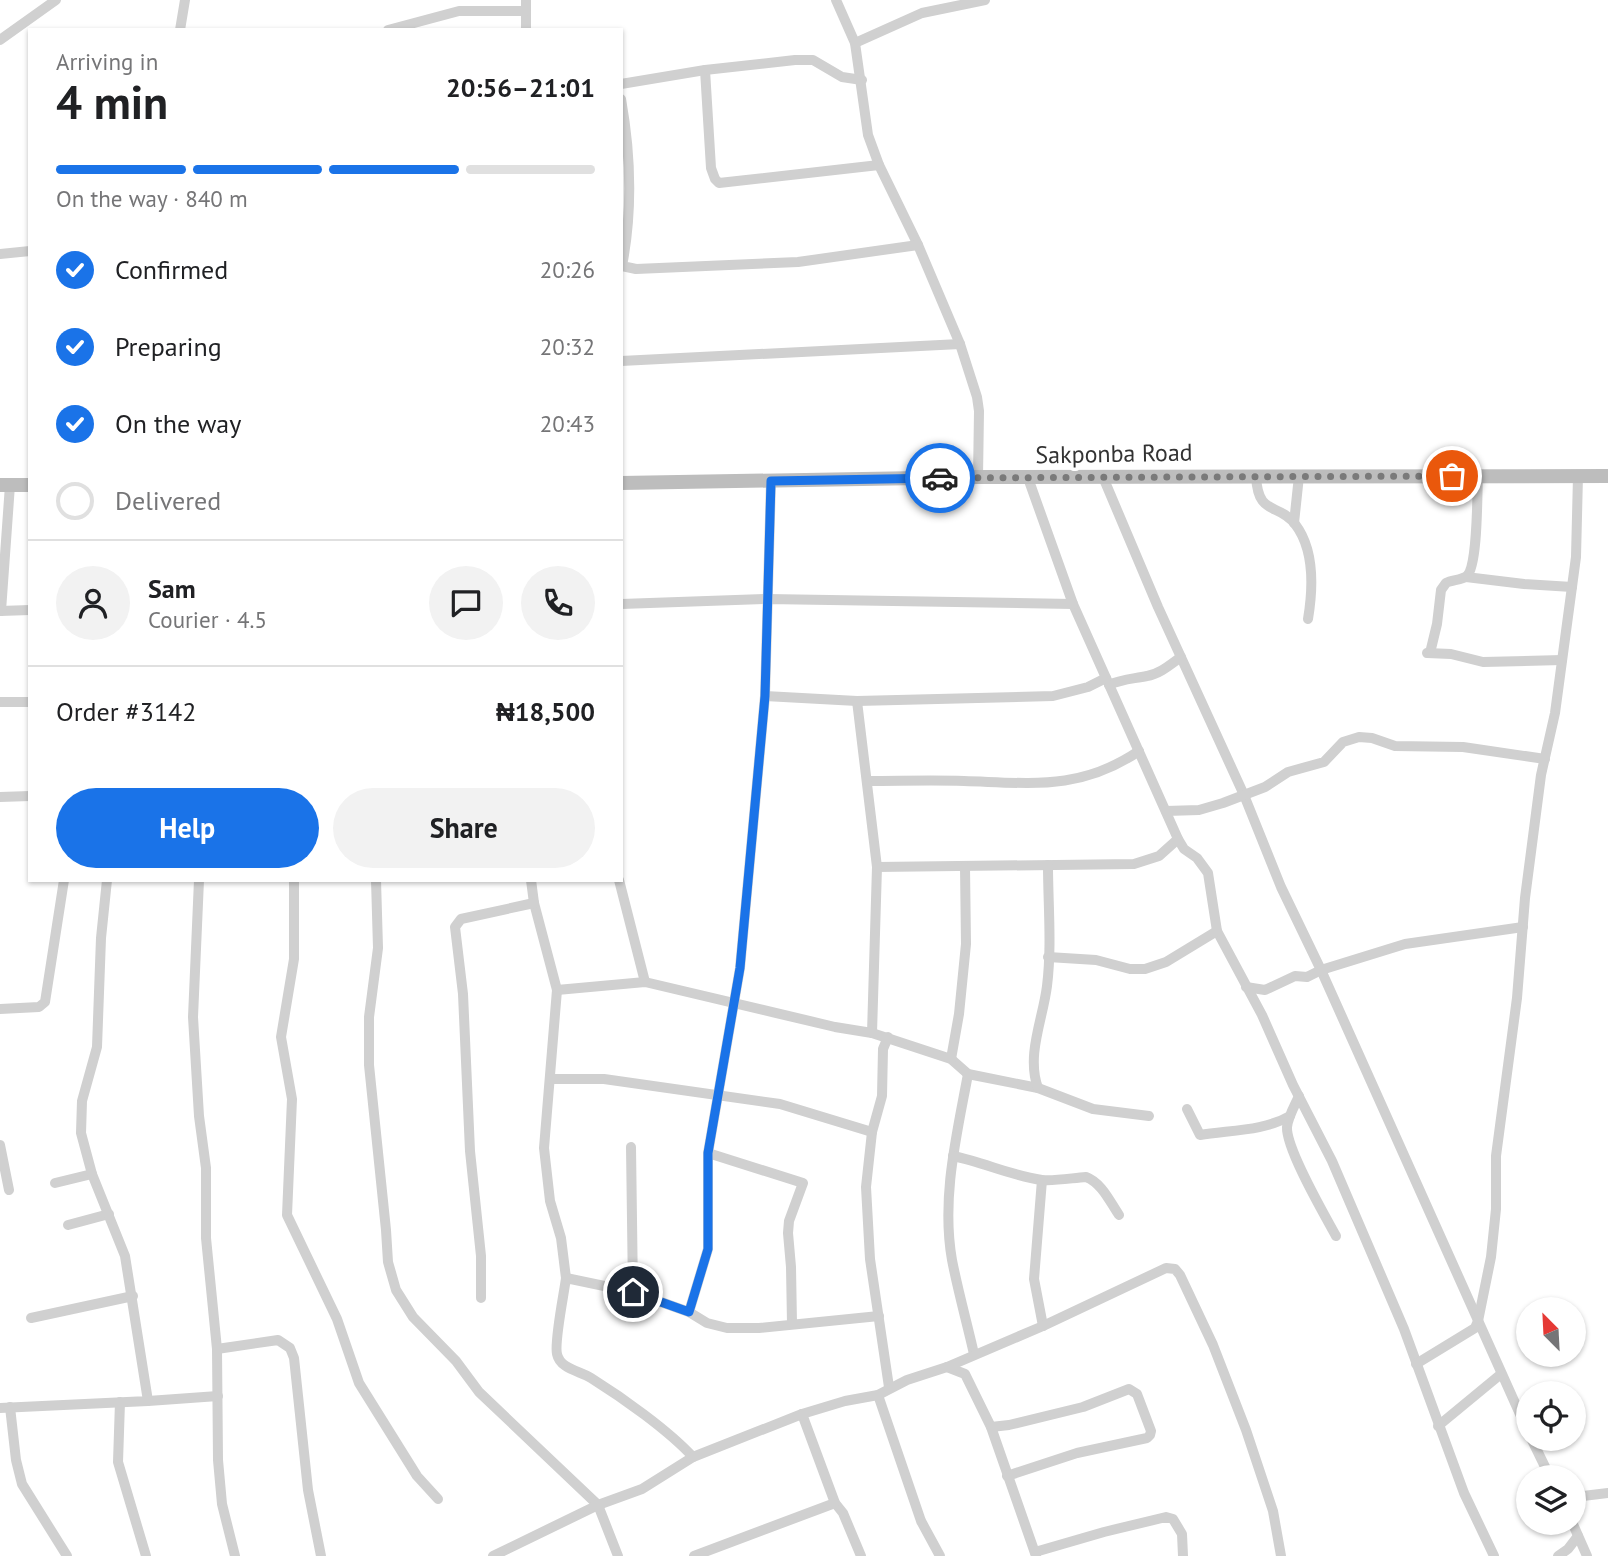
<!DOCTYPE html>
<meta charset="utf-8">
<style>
body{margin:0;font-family:"PT Sans",sans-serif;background:#f2f2f2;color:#202124;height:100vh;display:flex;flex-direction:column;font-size:26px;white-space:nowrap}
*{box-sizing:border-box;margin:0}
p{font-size:23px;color:#757577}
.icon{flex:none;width:38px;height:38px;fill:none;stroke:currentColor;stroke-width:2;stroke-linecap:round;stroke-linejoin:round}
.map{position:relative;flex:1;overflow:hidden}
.details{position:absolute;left:28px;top:28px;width:595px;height:854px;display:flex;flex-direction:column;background:#fff;border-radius:0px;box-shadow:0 2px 5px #0004}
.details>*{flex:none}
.needle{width:46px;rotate:336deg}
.fabs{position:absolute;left:1516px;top:1297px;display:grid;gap:14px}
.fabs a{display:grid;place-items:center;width:70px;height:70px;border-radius:50%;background:#fff;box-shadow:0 2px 5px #0004;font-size:35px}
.pin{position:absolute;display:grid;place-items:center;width:60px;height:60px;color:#fff;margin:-30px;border:4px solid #fff;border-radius:50%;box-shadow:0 2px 7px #0007}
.courier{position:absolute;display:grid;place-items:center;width:70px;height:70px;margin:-35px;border:5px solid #1a73e8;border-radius:50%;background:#fff;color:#222;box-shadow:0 2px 9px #0007}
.summary em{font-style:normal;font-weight:600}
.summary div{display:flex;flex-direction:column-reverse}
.summary{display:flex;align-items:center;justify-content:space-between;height:119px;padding:0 28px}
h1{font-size:46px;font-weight:600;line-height:52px}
.bar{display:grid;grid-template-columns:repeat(4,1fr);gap:10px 7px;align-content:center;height:84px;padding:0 28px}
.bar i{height:9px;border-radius:5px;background:#e0e0e0}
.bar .current{background:#1a73e8}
.bar p{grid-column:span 4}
.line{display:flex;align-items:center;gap:18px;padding:0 28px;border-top:2px solid #e0e0e0}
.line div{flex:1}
.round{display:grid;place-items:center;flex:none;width:74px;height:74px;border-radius:37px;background:#f2f2f2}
ol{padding:0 28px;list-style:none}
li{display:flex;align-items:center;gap:21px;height:77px}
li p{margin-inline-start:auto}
li .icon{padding:7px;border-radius:50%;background:#1a73e8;color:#fff;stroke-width:4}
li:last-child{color:#757577}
li i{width:38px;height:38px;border:4px solid #e0e0e0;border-radius:50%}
.button{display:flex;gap:14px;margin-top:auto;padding:14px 28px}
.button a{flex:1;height:80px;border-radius:42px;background:#1a73e8;color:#fff;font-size:28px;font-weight:600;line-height:80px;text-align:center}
.button a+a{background:#f2f2f2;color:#202124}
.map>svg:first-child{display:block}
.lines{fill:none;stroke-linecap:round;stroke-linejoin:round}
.minor{stroke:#d0d0d0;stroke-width:10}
.secondary{stroke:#bdbdbd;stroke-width:14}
.done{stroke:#7a7a7a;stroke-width:7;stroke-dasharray:0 12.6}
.route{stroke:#1a73e8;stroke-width:9}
.labels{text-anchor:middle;stroke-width:7;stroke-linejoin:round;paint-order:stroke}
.street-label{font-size:24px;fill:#333;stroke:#fff}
</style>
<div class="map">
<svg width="1608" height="1556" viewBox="0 0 1608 1556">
<rect width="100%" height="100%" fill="#fff"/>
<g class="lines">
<!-- minor -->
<g class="minor">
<polyline points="526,0 526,30"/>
<polyline points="836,0 855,43 868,135 879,165 918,245 960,344 977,397 979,411 978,477"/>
<polyline points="180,30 185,0"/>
<polyline points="388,30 459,11 526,11"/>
<polyline points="0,40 56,0"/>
<polyline points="855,43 922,13 985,0"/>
<polyline points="705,70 711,168 715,179 719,183 879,165"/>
<polyline points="621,84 705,70 795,60 813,60 842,77 862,80"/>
<path d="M621,99c10,56 12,110 1,167l14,3 162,-7 120,-17"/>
<polyline points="0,254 30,251"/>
<polyline points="621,361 960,344"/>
<path d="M1256,476c2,41 22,26 39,48 20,26 18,65 13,95"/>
<polyline points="1103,477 1158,607 1244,795 1281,887 1321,970 1528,1432"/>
<polyline points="1028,478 1073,604 1178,839 1184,849 1197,858 1208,873 1217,931 1262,1015 1293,1085 1332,1161 1404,1329 1464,1493 1494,1556"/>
<polyline points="1294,523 1299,476"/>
<polyline points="1466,577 1524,584 1572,587"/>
<polyline points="621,604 767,599 1073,604"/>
<polyline points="0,611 30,610"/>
<polyline points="1,611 10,485"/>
<polyline points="1427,653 1451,654 1483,662 1562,660"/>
<path d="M1430,653l7,-29 4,-34 5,-7c6,-3 16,-3 21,-7 11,-11 10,-81 11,-100"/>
<path d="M1109,685c13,-6 24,-6 38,-9 13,-2 24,-12 34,-19"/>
<polyline points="765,696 857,701 1053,696 1088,687 1106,678"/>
<polyline points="0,702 30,702"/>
<path d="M868,781c32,0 64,-1 96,0 67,2 116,10 175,-30"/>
<polyline points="0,797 30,796"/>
<polyline points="1166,811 1199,810 1223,803 1265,787 1288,772 1324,762 1343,742 1359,737 1372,738 1395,746 1463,747 1545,759"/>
<polyline points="877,867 1134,864 1159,856 1178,839"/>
<polyline points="199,880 193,1017 199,1116 206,1168 206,1238 217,1349 218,1460 222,1504 235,1556"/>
<polyline points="294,880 294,959 281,1037 292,1099 287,1215 337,1319 359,1383 417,1476 438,1499"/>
<polyline points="376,880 378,948 369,1017 369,1065 386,1230 388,1262 396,1290 413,1317 456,1361 479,1392 598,1505 618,1556"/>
<polyline points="531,880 534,903 557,990 544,1148 550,1201 561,1238 566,1278"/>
<polyline points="619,880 645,982"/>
<polyline points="1048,957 1096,960 1130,969 1145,969 1166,962 1217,931"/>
<polyline points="1246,987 1265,990 1295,976 1307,977 1321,970 1405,944 1523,927"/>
<polyline points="557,990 645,982 835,1027 872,1033 877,867 857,701"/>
<polyline points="0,1009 39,1007 45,1002 64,880"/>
<polyline points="872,1033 951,1059 968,1074 1038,1088 1093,1109 1149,1116"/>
<polyline points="888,1037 883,1049 882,1096 872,1132 866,1187 870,1259 889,1387"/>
<polyline points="951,1059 959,1014 966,944 965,867"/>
<path d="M968,1074c-11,60 -27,124 -16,186 6,31 15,63 22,94"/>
<polyline points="551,1079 604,1079 780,1104 872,1132"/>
<path d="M1038,1088c-12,-33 5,-69 9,-102 5,-40 1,-82 1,-121"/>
<path d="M1299,1096c-4,9 -11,21 -12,31 -1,22 37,87 49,109"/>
<path d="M1187,1109l13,26c30,-5 64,-4 90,-19"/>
<polyline points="0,1145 9,1190"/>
<polyline points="631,1147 633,1292"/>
<polyline points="708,1153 803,1183 789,1221 788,1233 791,1267 792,1323"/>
<path d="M953,1156c30,6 59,20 89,24 14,1 30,-2 44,-3 16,6 24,25 33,38"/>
<polyline points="1042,1180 1034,1279 1043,1326"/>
<polyline points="55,1183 92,1174"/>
<polyline points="68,1225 109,1214"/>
<polyline points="481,1298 481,1256 470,1151 463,994 455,927 461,919 534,903"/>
<polyline points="689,1312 708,1249 708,1153 740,968 765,696 771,481"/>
<polyline points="31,1318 133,1296"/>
<polyline points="217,1349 278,1340 290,1348 294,1358 308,1490 321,1556"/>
<polyline points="1416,1364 1475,1328 1478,1321 1491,1257 1496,1209 1496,1156 1517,998 1525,898 1541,775 1555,713 1576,557 1578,476"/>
<polyline points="947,1367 965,1374 991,1427 1036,1556"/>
<polyline points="878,1395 921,1521 940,1556"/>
<polyline points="148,1401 218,1396"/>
<polyline points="120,1402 118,1462 146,1556"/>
<polyline points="10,1407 16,1460 22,1484 67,1556"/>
<polyline points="0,1408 148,1401 125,1256 92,1174 81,1133 82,1101 97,1047 101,938 107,880"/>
<polyline points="802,1414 835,1503 843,1513 861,1556"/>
<polyline points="1438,1426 1501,1374"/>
<polyline points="991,1427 1009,1425 1083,1407 1129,1389 1137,1394 1151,1431 1150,1435 1147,1438 1077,1453 1007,1476"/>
<polyline points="1531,1438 1550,1477"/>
<path d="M693,1457c-25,-27 -70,-59 -102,-79 -11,-7 -31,-9 -34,-24 -3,-12 7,-60 9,-76l67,14 56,20 18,11 20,5h32l120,-12"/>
<polyline points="1573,1501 1583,1496 1608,1493"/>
<polyline points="1572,1522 1587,1556"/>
<polyline points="1035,1552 1104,1532 1166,1517 1173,1519 1182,1534 1183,1556"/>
<polyline points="493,1556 598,1505 642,1489 693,1457 802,1414 845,1401 878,1395 907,1380 947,1367 1043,1326 1166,1268 1175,1269 1180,1275 1213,1345 1246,1430 1273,1511 1281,1556"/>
<polyline points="694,1556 835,1503"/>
<polyline points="1558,1556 1568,1549 1578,1536"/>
</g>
<!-- secondary -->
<g class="secondary">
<polyline points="621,483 978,477 1608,476"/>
<polyline points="0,485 30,485"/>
</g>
</g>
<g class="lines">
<!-- done -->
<polyline class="done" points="940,478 1452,476"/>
<!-- route -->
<polyline class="route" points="633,1292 689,1312 708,1249 708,1153 740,968 765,696 771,481 940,478"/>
</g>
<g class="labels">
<!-- street labels -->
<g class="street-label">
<text transform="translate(1114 454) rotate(-1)" y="8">Sakponba Road</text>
</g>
</g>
</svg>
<div class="fabs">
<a><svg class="needle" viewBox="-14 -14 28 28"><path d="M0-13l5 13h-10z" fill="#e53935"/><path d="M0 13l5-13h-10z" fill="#757577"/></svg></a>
<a><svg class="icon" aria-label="locate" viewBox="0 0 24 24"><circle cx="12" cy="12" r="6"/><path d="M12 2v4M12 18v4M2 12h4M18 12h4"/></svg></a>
<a><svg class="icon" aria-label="layers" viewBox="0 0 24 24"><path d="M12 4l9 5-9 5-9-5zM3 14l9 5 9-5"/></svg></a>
</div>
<div class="pin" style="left:1452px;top:476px;background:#ea580c"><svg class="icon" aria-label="bag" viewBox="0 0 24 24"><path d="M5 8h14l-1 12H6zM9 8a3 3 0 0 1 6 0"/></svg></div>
<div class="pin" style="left:633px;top:1292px;background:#1f2937"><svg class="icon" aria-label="home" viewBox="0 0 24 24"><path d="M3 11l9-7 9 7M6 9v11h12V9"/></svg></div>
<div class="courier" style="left:940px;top:478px"><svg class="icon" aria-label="car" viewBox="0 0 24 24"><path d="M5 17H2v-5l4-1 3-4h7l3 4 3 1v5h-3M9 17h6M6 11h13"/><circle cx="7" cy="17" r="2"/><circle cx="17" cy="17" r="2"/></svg></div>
<section class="details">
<div class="summary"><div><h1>4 min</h1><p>Arriving in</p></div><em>20:56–21:01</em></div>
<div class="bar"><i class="current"></i><i class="current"></i><i class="current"></i><i></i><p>On the way · 840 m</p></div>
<ol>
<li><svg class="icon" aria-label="check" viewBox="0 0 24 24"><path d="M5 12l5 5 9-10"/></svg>Confirmed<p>20:26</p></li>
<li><svg class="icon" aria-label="check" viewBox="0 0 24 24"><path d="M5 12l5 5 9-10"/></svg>Preparing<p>20:32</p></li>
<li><svg class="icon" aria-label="check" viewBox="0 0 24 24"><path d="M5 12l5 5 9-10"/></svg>On the way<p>20:43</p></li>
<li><i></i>Delivered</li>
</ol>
<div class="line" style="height:126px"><a class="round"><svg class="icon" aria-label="person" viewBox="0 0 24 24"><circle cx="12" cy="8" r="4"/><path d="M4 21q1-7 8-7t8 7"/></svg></a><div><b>Sam</b><p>Courier · 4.5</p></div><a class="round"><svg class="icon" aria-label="chat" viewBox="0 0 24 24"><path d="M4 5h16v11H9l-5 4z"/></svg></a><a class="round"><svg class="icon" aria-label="phone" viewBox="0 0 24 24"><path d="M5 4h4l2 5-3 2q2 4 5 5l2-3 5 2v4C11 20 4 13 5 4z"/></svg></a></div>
<div class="line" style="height:91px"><div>Order #3142</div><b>₦18,500</b></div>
<div class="button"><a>Help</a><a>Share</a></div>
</section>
</div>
